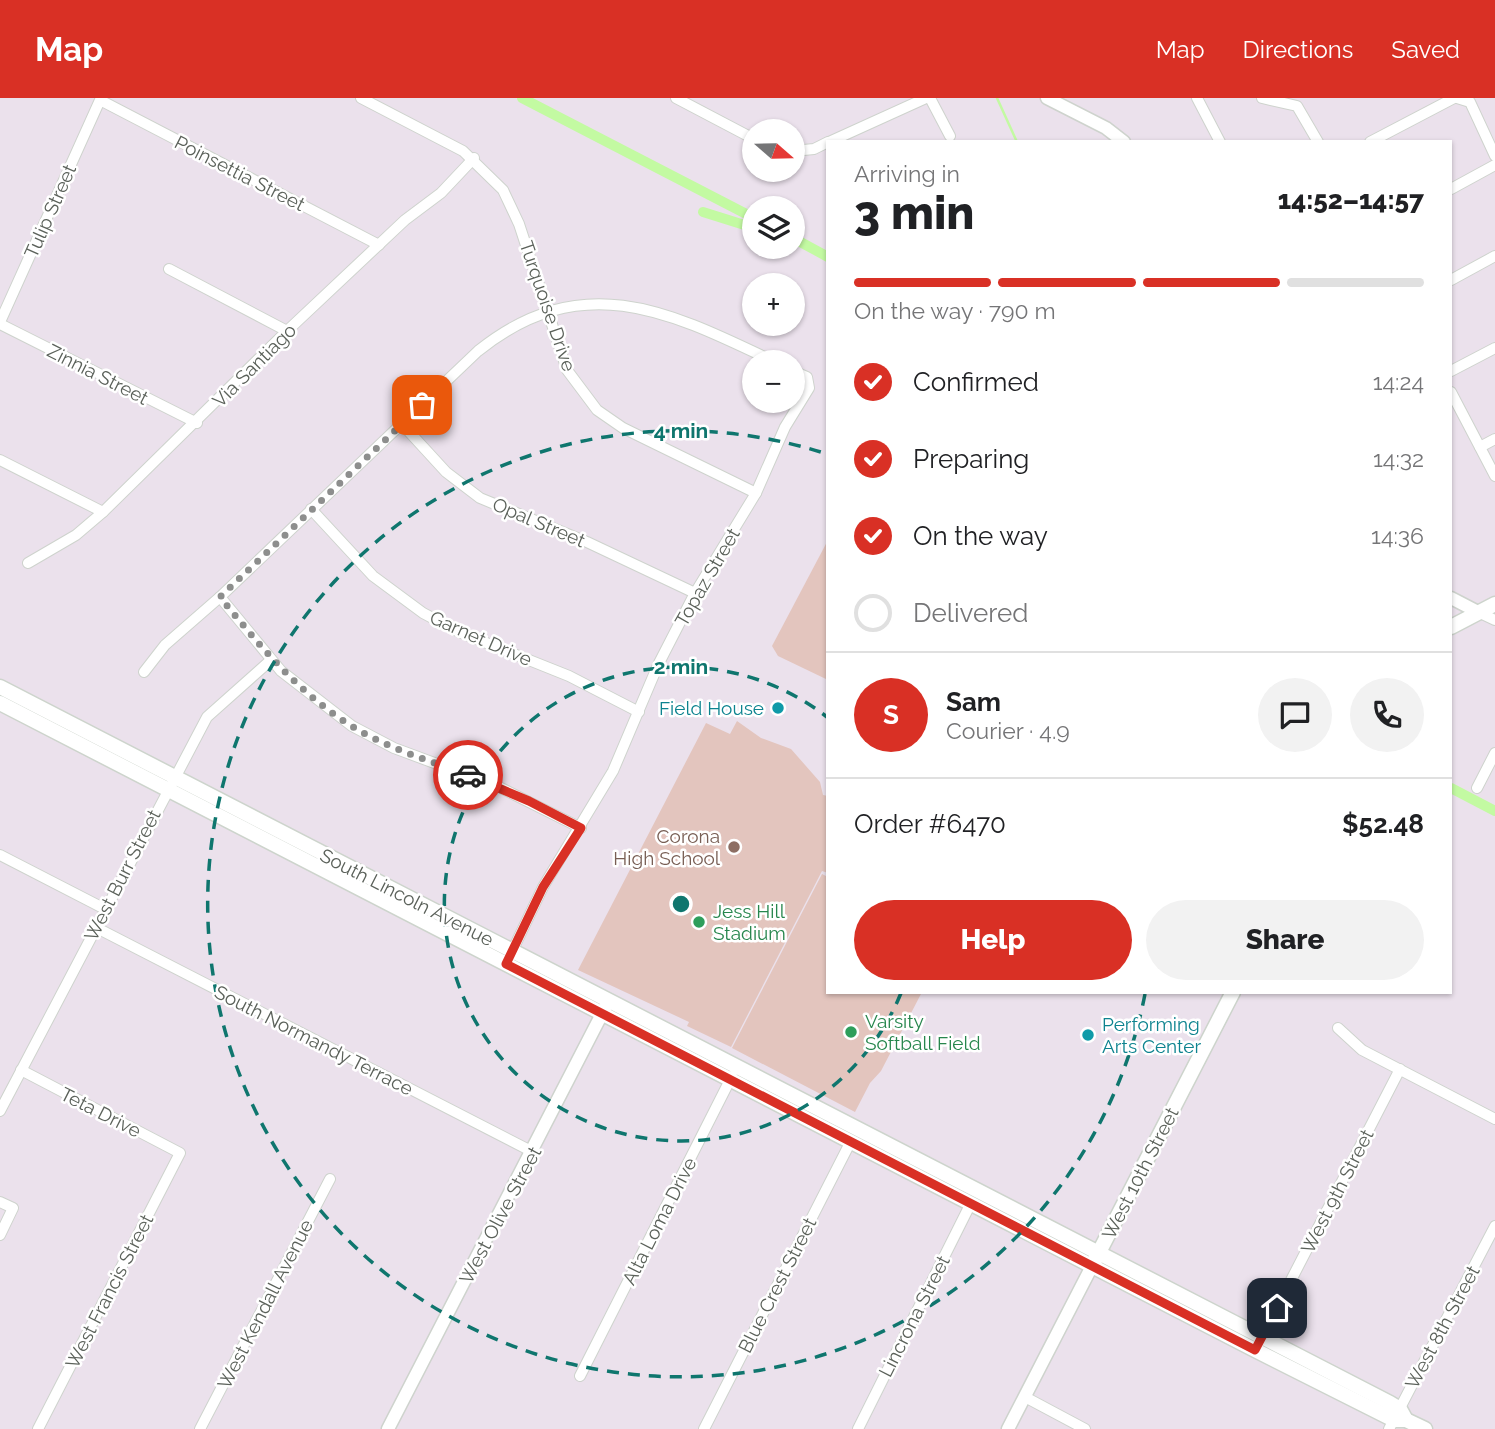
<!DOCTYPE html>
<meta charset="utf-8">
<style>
body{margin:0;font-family:Raleway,sans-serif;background:#f2f2f2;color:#202124;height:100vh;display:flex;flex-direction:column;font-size:26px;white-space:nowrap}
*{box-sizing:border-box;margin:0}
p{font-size:23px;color:#757577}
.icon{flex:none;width:38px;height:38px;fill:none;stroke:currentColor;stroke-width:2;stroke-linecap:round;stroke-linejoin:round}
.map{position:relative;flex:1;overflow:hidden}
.sheet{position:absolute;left:826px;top:42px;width:626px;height:854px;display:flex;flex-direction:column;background:#fff;border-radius:0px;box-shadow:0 2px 5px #0004}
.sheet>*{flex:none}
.needle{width:46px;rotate:110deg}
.tools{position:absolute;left:742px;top:21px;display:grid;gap:14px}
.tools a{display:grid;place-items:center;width:63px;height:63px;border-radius:50%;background:#fff;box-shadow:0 2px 5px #0004;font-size:35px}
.pin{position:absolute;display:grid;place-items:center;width:60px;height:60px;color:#fff;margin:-30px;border-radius:14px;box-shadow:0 4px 10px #0006}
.courier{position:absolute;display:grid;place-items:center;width:70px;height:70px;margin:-35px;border:5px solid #d93025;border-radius:50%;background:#fff;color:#222;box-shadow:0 2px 9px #0007}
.headline em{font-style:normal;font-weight:800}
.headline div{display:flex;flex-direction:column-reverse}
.headline{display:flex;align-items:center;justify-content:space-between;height:119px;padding:0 28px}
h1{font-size:46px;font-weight:800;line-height:52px}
.bar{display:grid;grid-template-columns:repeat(4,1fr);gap:10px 7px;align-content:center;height:84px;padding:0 28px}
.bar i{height:9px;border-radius:5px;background:#e0e0e0}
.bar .active{background:#d93025}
.bar p{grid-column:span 4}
.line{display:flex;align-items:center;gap:18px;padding:0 28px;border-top:2px solid #e0e0e0}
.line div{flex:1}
.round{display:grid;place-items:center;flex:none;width:74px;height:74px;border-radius:37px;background:#f2f2f2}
ol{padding:0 28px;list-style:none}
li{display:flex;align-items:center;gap:21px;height:77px}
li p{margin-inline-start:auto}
li .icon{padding:7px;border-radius:50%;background:#d93025;color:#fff;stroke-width:4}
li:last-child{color:#757577}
li i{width:38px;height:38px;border:4px solid #e0e0e0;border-radius:50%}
.button{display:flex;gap:14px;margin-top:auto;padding:14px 28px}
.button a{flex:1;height:80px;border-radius:42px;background:#d93025;color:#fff;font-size:28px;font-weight:800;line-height:80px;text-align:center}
.button a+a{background:#f2f2f2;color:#202124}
header{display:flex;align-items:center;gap:42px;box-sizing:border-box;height:98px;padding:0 35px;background:#d93025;color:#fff}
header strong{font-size:33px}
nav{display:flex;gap:38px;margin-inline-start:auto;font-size:24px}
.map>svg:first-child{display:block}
.green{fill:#e3c5be}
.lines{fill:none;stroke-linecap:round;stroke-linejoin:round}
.stream{stroke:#c3faa2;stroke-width:2.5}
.canal{stroke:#c3faa2;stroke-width:10}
.minor-casing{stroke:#ced3cd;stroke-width:12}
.tertiary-casing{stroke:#ced3cd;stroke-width:15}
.secondary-casing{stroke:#cdd4cc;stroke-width:17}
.minor{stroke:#fff;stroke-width:10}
.tertiary{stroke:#fff;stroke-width:12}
.secondary{stroke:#fff;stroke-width:14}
.done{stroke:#8d8e8d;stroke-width:7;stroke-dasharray:0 12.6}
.route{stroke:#d93025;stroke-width:9}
.ring{fill:none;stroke:#0f766e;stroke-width:3.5;stroke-dasharray:12 9}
.culture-dot{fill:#0f9aa8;stroke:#fff;stroke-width:2.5}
.education-dot{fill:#8d6e63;stroke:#fff;stroke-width:2.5}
.leisure-dot{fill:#2e9e5b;stroke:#fff;stroke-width:2.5}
.labels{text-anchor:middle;stroke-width:5;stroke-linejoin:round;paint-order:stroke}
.street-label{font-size:19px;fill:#5b615a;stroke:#fff}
.culture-label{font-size:19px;fill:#0d838f;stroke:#fff;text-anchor:end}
.education-label{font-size:19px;fill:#785e54;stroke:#fff;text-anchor:end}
.leisure-label{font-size:19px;fill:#27864d;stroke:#fff;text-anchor:start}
.centre{fill:#0f766e;stroke:#fff;stroke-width:3.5}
.ring-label{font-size:21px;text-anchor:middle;font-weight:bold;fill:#0f766e;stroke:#fff;stroke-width:5;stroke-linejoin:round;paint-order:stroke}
</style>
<header>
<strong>Map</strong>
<nav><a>Map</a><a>Directions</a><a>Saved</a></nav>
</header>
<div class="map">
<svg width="1495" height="1331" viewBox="0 0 1495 1331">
<rect width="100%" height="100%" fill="#ebe1ec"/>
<!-- green -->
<g class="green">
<polygon points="828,442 828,582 778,558 772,548"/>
<polygon points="737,623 761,640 791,651 820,684 823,697 828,698 828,775 822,773 731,949 687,928 689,924 578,872 706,625 730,636"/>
<polygon points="822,776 828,779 828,894 922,894 881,973 870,985 855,1014 732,950"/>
</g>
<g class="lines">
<!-- stream -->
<polyline class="stream" points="997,0 1017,44"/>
<!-- canal -->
<g class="canal">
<polyline points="522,0 754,120"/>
<polyline points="703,114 754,130"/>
<polyline points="793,140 828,159"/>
<polyline points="1451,690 1495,713"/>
</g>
<!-- minor casing -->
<g class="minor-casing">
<g id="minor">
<polyline points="361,0 463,53 503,92 519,126 567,272 597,312 623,330 756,395"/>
<polyline points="676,0 754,41"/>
<polyline points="930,0 950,38"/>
<polyline points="1197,0 1220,44"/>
<polyline points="1262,0 1297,8 1318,44"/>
<polyline points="1457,0 1470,4 1495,58"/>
<polyline points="829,44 926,0"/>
<polyline points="1370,44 1454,0"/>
<polyline points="793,53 814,51 828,44"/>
<polyline points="1451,91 1495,67"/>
<polyline points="169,171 287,233"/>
<polyline points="1451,182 1495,158"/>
<polyline points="0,224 100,2 379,147"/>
<polyline points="0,226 197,325"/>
<polyline points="1451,273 1495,250"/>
<polyline points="1451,294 1495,378"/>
<polyline points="402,326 446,374 480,400 587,444 695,495"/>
<polyline points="1480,349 1495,341"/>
<polyline points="0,362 103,414"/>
<polyline points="311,411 373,478 423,515 459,534 569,578 639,614"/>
<polyline points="28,465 76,437 103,414 287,233 405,122 441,95 474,60"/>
<polyline points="220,499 281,573 352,628 394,650 499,689 581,730"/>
<polyline points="1478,514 1495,522"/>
<path d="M144,574l21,-27 55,-48 258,-246c105,-84 192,-39 297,11"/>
<polyline points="1477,690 1495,655"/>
<polyline points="0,757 105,811"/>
<polyline points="95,829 533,1054"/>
<polyline points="506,866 543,789 613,673 658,567 695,495 756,395 785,329 809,290 807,279 793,273"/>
<polyline points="1338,930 1362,952 1495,1021"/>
<polyline points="21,972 180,1055 38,1331"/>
<polyline points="0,1013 207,619 271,562"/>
<polyline points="0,1104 13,1110 0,1137"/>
<polyline points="1255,1252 1400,971"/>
<polyline points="580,1278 732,978"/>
<polyline points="1025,1299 1085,1331"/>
<polyline points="200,1331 330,1081"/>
<polyline points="704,1331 851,1043"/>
<polyline points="858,1331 971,1105"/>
<polyline points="1389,1331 1495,1128"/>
</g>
</g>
<!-- tertiary casing -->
<g class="tertiary-casing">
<g id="tertiary">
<polyline points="1047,0 1106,30 1124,44"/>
<polyline points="1451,500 1478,514"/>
<polyline points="388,1331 606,908"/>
<polyline points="1008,1331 1092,1168"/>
</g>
</g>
<!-- secondary casing -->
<g class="secondary-casing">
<g id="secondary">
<polyline points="1451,529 1495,506"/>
<polyline points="0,589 1390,1305 1400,1311 1406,1322"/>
<polyline points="0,605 1255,1252 1394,1322 1406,1322 1425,1331"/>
<polyline points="1094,1164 1233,894"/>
</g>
</g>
<!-- minor -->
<use href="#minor" class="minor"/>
<!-- tertiary -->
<use href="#tertiary" class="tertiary"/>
<!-- secondary -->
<use href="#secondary" class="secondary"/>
</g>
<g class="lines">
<!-- done -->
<path class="done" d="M422,307l-202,192c45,55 88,108 153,141 30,15 63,25 95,37"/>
<!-- route -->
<polyline class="route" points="468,677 529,703 581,730 543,789 506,866 1255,1252 1277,1210"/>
</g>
<!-- distance rings -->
<g class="ring">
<path d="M901 895A237 237 0 1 1 827 619"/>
<path d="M1145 896A473 473 0 1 1 827 356"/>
</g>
<!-- markers -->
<g class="culture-dot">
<circle cx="778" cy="610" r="7"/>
<circle cx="1088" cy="937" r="7"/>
</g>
<circle class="education-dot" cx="734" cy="749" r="7"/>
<g class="leisure-dot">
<circle cx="699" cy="824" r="7"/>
<circle cx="851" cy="934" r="7"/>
</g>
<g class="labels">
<!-- street labels -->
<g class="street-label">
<text transform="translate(240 75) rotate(27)" y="7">Poinsettia Street</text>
<text transform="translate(50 113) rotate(-66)" y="7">Tulip Street</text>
<text transform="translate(548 208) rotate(71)" y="7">Turquoise Drive</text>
<text transform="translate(254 267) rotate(-45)" y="7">Via Santiago</text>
<text transform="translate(98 276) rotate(27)" y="7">Zinnia Street</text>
<text transform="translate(539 424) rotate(23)" y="7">Opal Street</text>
<text transform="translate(707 479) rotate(-60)" y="7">Topaz Street</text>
<text transform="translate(481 540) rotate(24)" y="7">Garnet Drive</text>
<text transform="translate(122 777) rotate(-63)" y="7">West Burr Street</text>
<text transform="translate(407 799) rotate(27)" y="7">South Lincoln Avenue</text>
<text transform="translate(314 942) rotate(27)" y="7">South Normandy Terrace</text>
<text transform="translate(101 1014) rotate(27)" y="7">Teta Drive</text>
<text transform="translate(1140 1075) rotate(-63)" y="7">West 10th Street</text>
<text transform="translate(1337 1093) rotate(-63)" y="7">West 9th Street</text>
<text transform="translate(500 1117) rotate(-62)" y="7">West Olive Street</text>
<text transform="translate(659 1123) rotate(-63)" y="7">Alta Loma Drive</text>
<text transform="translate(777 1187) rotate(-63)" y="7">Blue Crest Street</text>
<text transform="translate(109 1193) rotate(-63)" y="7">West Francis Street</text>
<text transform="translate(265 1206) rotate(-63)" y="7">West Kendall Avenue</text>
<text transform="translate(914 1218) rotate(-63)" y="7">Lincrona Street</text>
<text transform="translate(1442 1229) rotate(-62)" y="7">West 8th Street</text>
</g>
<!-- culture labels -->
<g class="culture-label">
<text x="764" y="617">Field House</text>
<text x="1102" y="933" text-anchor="start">Performing<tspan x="1102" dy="22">Arts Center</tspan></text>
</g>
<!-- education labels -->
<g class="education-label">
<text x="720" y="745">Corona<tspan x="720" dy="22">High School</tspan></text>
</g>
<!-- leisure labels -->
<g class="leisure-label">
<text x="713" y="820">Jess Hill<tspan x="713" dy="22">Stadium</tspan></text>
<text x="865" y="930">Varsity<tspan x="865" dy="22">Softball Field</tspan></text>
</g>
</g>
<circle cx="681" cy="806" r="10" class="centre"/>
<g class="ring-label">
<text x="681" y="340">4 min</text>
<text x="681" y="576">2 min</text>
</g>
</svg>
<div class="tools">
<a><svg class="needle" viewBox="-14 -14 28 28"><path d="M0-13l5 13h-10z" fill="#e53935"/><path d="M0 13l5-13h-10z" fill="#757577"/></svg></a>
<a><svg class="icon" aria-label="layers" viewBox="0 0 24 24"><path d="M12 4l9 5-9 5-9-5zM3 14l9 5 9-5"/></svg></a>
<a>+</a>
<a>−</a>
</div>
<div class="pin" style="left:422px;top:307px;background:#ea580c"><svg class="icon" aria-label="bag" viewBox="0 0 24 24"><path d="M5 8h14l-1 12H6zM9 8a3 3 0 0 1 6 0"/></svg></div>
<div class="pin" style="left:1277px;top:1210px;background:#1f2937"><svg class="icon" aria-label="home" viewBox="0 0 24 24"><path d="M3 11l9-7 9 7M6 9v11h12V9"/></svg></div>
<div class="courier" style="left:468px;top:677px"><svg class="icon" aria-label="car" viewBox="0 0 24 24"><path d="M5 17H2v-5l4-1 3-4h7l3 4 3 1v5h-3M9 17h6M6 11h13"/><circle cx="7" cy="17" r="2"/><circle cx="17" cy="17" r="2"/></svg></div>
<section class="sheet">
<div class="headline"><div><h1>3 min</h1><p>Arriving in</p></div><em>14:52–14:57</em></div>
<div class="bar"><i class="active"></i><i class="active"></i><i class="active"></i><i></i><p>On the way · 790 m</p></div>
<ol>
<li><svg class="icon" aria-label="check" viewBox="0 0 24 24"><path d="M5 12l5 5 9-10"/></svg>Confirmed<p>14:24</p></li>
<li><svg class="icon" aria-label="check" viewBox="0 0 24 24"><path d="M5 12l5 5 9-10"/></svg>Preparing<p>14:32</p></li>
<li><svg class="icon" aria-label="check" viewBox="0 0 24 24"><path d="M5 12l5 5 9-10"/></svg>On the way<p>14:36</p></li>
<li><i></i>Delivered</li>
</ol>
<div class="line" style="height:126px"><b class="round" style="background:#d93025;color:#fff">S</b><div><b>Sam</b><p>Courier · 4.9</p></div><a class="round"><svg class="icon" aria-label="chat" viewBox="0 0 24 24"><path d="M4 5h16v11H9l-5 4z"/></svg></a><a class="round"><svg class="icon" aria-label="phone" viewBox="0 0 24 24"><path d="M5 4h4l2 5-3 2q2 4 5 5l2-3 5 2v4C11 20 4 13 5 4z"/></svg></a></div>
<div class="line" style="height:91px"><div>Order #6470</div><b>$52.48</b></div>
<div class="button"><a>Help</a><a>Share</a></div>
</section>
</div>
